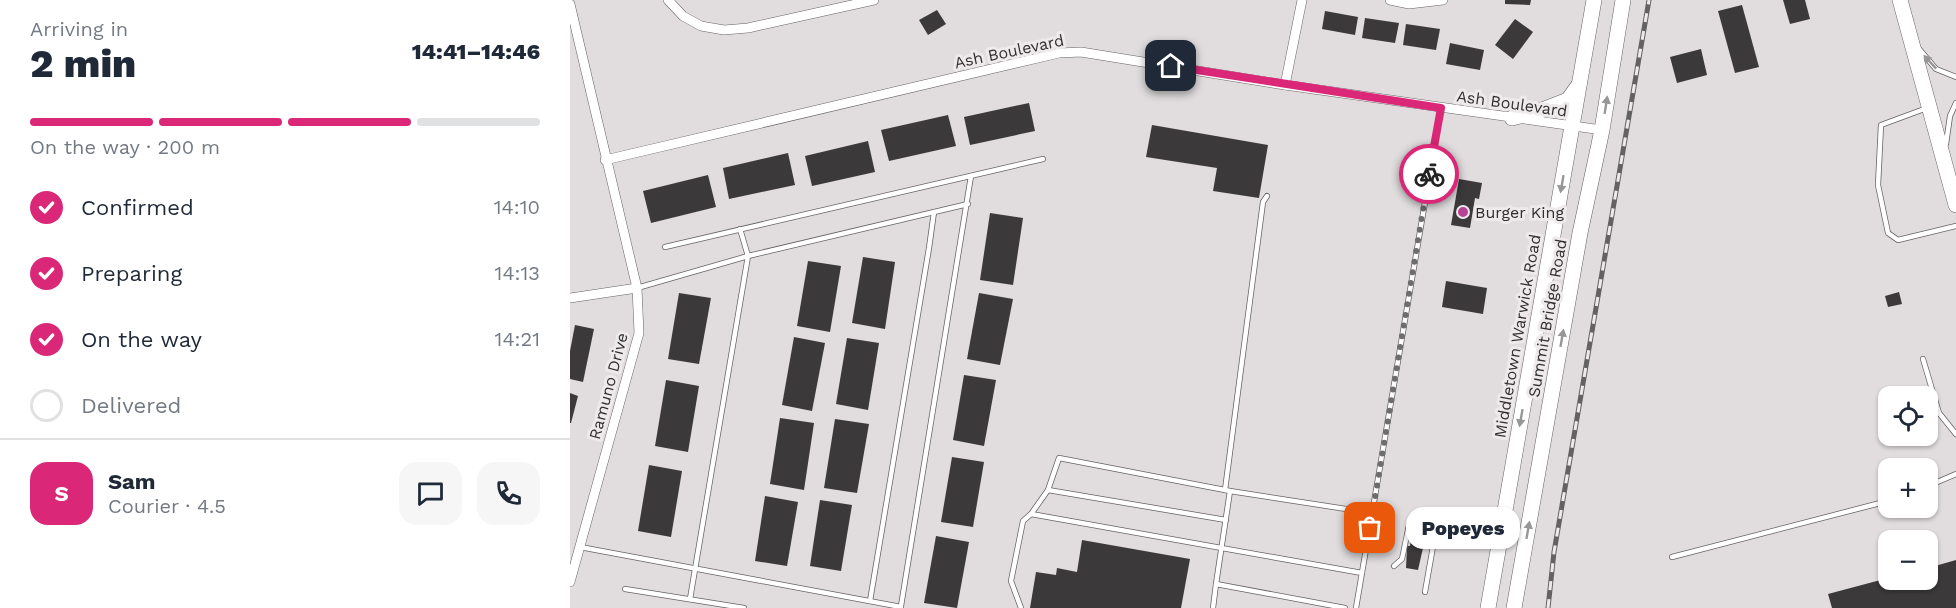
<!DOCTYPE html>
<meta charset="utf-8">
<style>
body{margin:0;font-family:"Work Sans",sans-serif;background:#f6f6f7;color:#1f2937;height:100vh;display:flex;flex-direction:column;font-size:22px;white-space:nowrap}
*{box-sizing:border-box;margin:0}
p{font-size:20px;color:#747a83}
.icon{flex:none;width:33px;height:33px;fill:none;stroke:currentColor;stroke-width:2;stroke-linecap:round;stroke-linejoin:round}
.map{position:relative;flex:1;overflow:hidden}
.details{display:flex;flex-direction:column;background:#fff;width:570px}
.details>*{flex:none}
.buttons{position:absolute;left:1308px;top:386px;display:grid;gap:12px}
.buttons a{display:grid;place-items:center;width:60px;height:60px;border-radius:12px;background:#fff;box-shadow:0 2px 4px #0004;font-size:30px}
.pin{position:absolute;display:grid;place-items:center;width:51px;height:51px;color:#fff;margin:-26px;border-radius:12px;box-shadow:0 3px 9px #0006}
.courier{position:absolute;display:grid;place-items:center;width:60px;height:60px;margin:-30px;border:4px solid #db2777;border-radius:50%;background:#fff;color:#222;box-shadow:0 2px 8px #0007}
.bubble{position:absolute;height:42px;border-radius:18px;background:#fff;box-shadow:0 2px 4px #0004;font-size:20px;font-weight:800;line-height:42px;text-align:center}
.headline em{font-style:normal;font-weight:800}
.headline div{display:flex;flex-direction:column-reverse}
.headline{display:flex;align-items:center;justify-content:space-between;height:102px;padding:0 30px}
h1{font-size:39px;font-weight:800;line-height:45px}
.bar{display:grid;grid-template-columns:repeat(4,1fr);gap:9px 6px;align-content:center;height:72px;padding:0 30px}
.bar i{height:8px;border-radius:4px;background:#e0e1e3}
.bar .current{background:#db2777}
.bar p{grid-column:span 4}
.line{display:flex;align-items:center;gap:15px;padding:0 30px;border-top:2px solid #e0e1e3}
.line div{flex:1}
.round{display:grid;place-items:center;flex:none;width:63px;height:63px;border-radius:18px;background:#f6f6f7}
ol{padding:0 30px;list-style:none}
li{display:flex;align-items:center;gap:18px;height:66px}
li p{margin-inline-start:auto}
li .icon{padding:6px;border-radius:50%;background:#db2777;color:#fff;stroke-width:4}
li:last-child{color:#747a83}
li i{width:33px;height:33px;border:3px solid #e0e1e3;border-radius:50%}
main{display:flex;flex:1;min-height:0}
.map>svg:first-child{display:block}
.building{fill:#3c393b}
.lines{fill:none;stroke-linecap:round;stroke-linejoin:round}
.lane-casing{stroke:#666264;stroke-width:6}
.street-casing{stroke:#666264;stroke-width:10}
.primary-casing{stroke:#666264;stroke-width:16}
.lane{stroke:#fff;stroke-width:4.5}
.street{stroke:#fff;stroke-width:9}
.primary{stroke:#fff;stroke-width:15}
.rail-casing{stroke:#636163;stroke-width:5}
.rail{stroke:#eeeaec;stroke-width:3;stroke-dasharray:9;stroke-linecap:butt}
.oneway{fill:#989798}
.done{stroke:#6e6c6d;stroke-width:6;stroke-dasharray:0 10.8}
.route{stroke:#db2777;stroke-width:8}
.poi-dot{fill:#b94195;stroke:#eeeaec;stroke-width:2}
.labels{text-anchor:middle;stroke-width:6;stroke-linejoin:round;paint-order:stroke}
.street-label{font-size:16px;fill:#302f30;stroke:#eeeaec}
.poi-label{font-size:16px;fill:#302f30;stroke:#eeeaec;text-anchor:start}
</style>
<main>
<section class="details">
<div class="headline"><div><h1>2 min</h1><p>Arriving in</p></div><em>14:41–14:46</em></div>
<div class="bar"><i class="current"></i><i class="current"></i><i class="current"></i><i></i><p>On the way · 200 m</p></div>
<ol>
<li><svg class="icon" aria-label="check" viewBox="0 0 24 24"><path d="M5 12l5 5 9-10"/></svg>Confirmed<p>14:10</p></li>
<li><svg class="icon" aria-label="check" viewBox="0 0 24 24"><path d="M5 12l5 5 9-10"/></svg>Preparing<p>14:13</p></li>
<li><svg class="icon" aria-label="check" viewBox="0 0 24 24"><path d="M5 12l5 5 9-10"/></svg>On the way<p>14:21</p></li>
<li><i></i>Delivered</li>
</ol>
<div class="line" style="height:108px"><b class="round" style="background:#db2777;color:#fff">S</b><div><b>Sam</b><p>Courier · 4.5</p></div><a class="round"><svg class="icon" aria-label="chat" viewBox="0 0 24 24"><path d="M4 5h16v11H9l-5 4z"/></svg></a><a class="round"><svg class="icon" aria-label="phone" viewBox="0 0 24 24"><path d="M5 4h4l2 5-3 2q2 4 5 5l2-3 5 2v4C11 20 4 13 5 4z"/></svg></a></div>
</section>
<div class="map">
<svg width="1386" height="608" viewBox="0 0 1386 608">
<rect width="100%" height="100%" fill="#e1dddf"/>
<!-- building -->
<g class="building">
<polygon points="935,0 961,0 960,5 935,4"/>
<polygon points="1213,0 1235,0 1240,19 1220,24"/>
<polygon points="1172,5 1189,67 1165,73 1148,11"/>
<polygon points="367,10 376,24 358,35 349,20"/>
<polygon points="755,11 788,17 785,35 752,29"/>
<polygon points="795,18 829,23 825,43 792,38"/>
<polygon points="945,19 963,32 943,59 925,45"/>
<polygon points="836,24 870,29 866,50 833,45"/>
<polygon points="880,43 914,50 910,70 876,64"/>
<polygon points="1131,49 1137,75 1107,83 1100,57"/>
<polygon points="459,103 465,131 400,145 394,117"/>
<polygon points="378,115 386,146 319,161 311,130"/>
<polygon points="582,125 698,145 689,198 643,191 647,168 576,157"/>
<polygon points="298,141 305,172 242,186 235,156"/>
<polygon points="218,153 225,185 159,199 153,168"/>
<polygon points="138,175 146,207 81,223 73,191"/>
<polygon points="889,179 912,183 909,199 905,198 900,228 881,225"/>
<polygon points="420,213 453,218 443,285 410,280"/>
<polygon points="293,257 325,262 315,329 282,323"/>
<polygon points="238,261 271,266 260,332 227,326"/>
<polygon points="876,281 917,288 913,314 872,307"/>
<polygon points="1329,292 1332,304 1318,307 1315,296"/>
<polygon points="109,293 141,298 129,364 98,359"/>
<polygon points="409,293 443,299 430,365 397,359"/>
<polygon points="5,325 24,329 13,382 0,379 0,351"/>
<polygon points="224,337 255,343 242,411 212,405"/>
<polygon points="277,338 309,343 298,410 266,404"/>
<polygon points="394,375 426,380 414,446 383,440"/>
<polygon points="96,380 129,386 118,452 85,446"/>
<polygon points="0,393 8,396 1,423 0,423"/>
<polygon points="210,418 244,423 234,490 200,484"/>
<polygon points="265,419 299,424 287,493 254,488"/>
<polygon points="382,457 414,462 403,527 371,522"/>
<polygon points="79,465 112,471 101,537 68,531"/>
<polygon points="195,496 228,502 217,566 185,561"/>
<polygon points="250,500 282,505 271,571 240,566"/>
<polygon points="842,533 856,535 848,570 836,568 837,546 840,546"/>
<polygon points="366,536 399,542 387,608 354,603"/>
<polygon points="512,540 620,559 611,608 460,608 466,572 486,575 487,568 507,572"/>
<polygon points="1386,560 1386,608 1262,608 1258,594 1318,578 1358,579 1358,568"/>
</g>
<g class="lines">
<!-- lane casing -->
<g class="lane-casing">
<g id="lane">
<polyline points="1349,49 1366,69 1386,77"/>
<polyline points="1357,108 1311,125 1308,185 1318,233 1328,240 1386,226"/>
<polyline points="1376,144 1380,116 1386,103"/>
<polyline points="95,247 473,159"/>
<polyline points="67,288 178,256 398,204"/>
<polyline points="1353,359 1369,413 1386,434"/>
<polyline points="1358,486 1386,474"/>
<polyline points="478,490 656,520"/>
<polyline points="655,490 693,202 697,196"/>
<polyline points="461,514 478,490 489,458 660,491"/>
<polyline points="10,547 331,607"/>
<polyline points="1102,557 1318,501"/>
<path d="M824,566l8,-7 7,-34c7,-6 17,-4 24,1l2,9 -10,57"/>
<polyline points="646,584 660,491 802,513"/>
<polyline points="55,589 174,608"/>
<polyline points="120,599 178,256 170,229"/>
<polyline points="300,601 359,248 364,212"/>
<polyline points="331,606 401,176"/>
<polyline points="451,608 441,581 453,521 461,514 792,573"/>
<polyline points="643,608 646,584 775,608"/>
<polyline points="786,608 871,108"/>
</g>
</g>
<!-- street casing -->
<g class="street-casing">
<g id="street">
<polyline points="98,0 113,16 131,26 154,30 178,28 304,0"/>
<polyline points="820,0 839,4 873,0"/>
<polyline points="0,4 67,288 69,333 0,582"/>
<polyline points="715,85 732,0"/>
<polyline points="35,160 489,53 511,52 715,85 1032,130"/>
<polyline points="0,298 67,288"/>
</g>
</g>
<!-- primary casing -->
<g class="primary-casing">
<g id="primary">
<polyline points="1330,0 1386,205"/>
<polyline points="942,118 967,112 998,100 1008,86"/>
<polyline points="918,608 1024,0"/>
<polyline points="944,608 1010,233 1032,130 1053,0"/>
</g>
</g>
<!-- lane -->
<use href="#lane" class="lane"/>
<!-- street -->
<use href="#street" class="street"/>
<!-- primary -->
<use href="#primary" class="primary"/>
<!-- rail casing -->
<g class="rail-casing">
<polyline id="rail" points="978,608 984,552 1079,0"/>
</g>
<!-- rail -->
<use href="#rail" class="rail"/>
</g>
<!-- one-way arrows -->
<defs><path id="oneway-solid" d="M-6-.8H1V-3.2L6.5 0L1 3.2V.8H-6Z" transform="scale(1.5)"/></defs>
<g class="oneway">
<use href="#oneway-solid" transform="translate(1360 62) rotate(-133)"/>
<use href="#oneway-solid" transform="translate(1036 105) rotate(-81)"/>
<use href="#oneway-solid" transform="translate(992 184) rotate(100)"/>
<use href="#oneway-solid" transform="translate(992 338) rotate(-80)"/>
<use href="#oneway-solid" transform="translate(951 418) rotate(100)"/>
<use href="#oneway-solid" transform="translate(958 530) rotate(-80)"/>
</g>
<g class="lines">
<!-- done -->
<polyline class="done" points="800,528 859,174"/>
<!-- route -->
<polyline class="route" points="601,66 871,108 859,174"/>
</g>
<!-- markers -->
<circle class="poi-dot" cx="893" cy="212" r="6"/>
<g class="labels">
<!-- street labels -->
<g class="street-label">
<text transform="translate(439 51) rotate(-12)" y="6">Ash Boulevard</text>
<text transform="translate(942 103) rotate(8)" y="6">Ash Boulevard</text>
<text transform="translate(977 318) rotate(-80)" y="6">Summit Bridge Road</text>
<text transform="translate(947 336) rotate(-80)" y="6">Middletown Warwick Road</text>
<text transform="translate(38 386) rotate(-75)" y="6">Ramuno Drive</text>
</g>
<!-- poi labels -->
<g class="poi-label">
<text x="905" y="218">Burger King</text>
</g>
</g>
</svg>
<div class="buttons">
<a><svg class="icon" aria-label="locate" viewBox="0 0 24 24"><circle cx="12" cy="12" r="6"/><path d="M12 2v4M12 18v4M2 12h4M18 12h4"/></svg></a>
<a>+</a>
<a>−</a>
</div>
<div class="pin" style="left:800px;top:528px;background:#ea580c"><svg class="icon" aria-label="bag" viewBox="0 0 24 24"><path d="M5 8h14l-1 12H6zM9 8a3 3 0 0 1 6 0"/></svg></div>
<div class="pin" style="left:601px;top:66px;background:#1f2937"><svg class="icon" aria-label="home" viewBox="0 0 24 24"><path d="M3 11l9-7 9 7M6 9v11h12V9"/></svg></div>
<div class="courier" style="left:859px;top:174px"><svg class="icon" aria-label="bike" viewBox="0 0 24 24"><circle cx="6" cy="16" r="4"/><circle cx="18" cy="16" r="4"/><path d="M6 16l4-8h5l3 8M10 8l3 8H6M13 5h3"/></svg></div>
<div class="bubble" style="left:836px;top:507px;width:114px">Popeyes</div>
</div>
</main>
